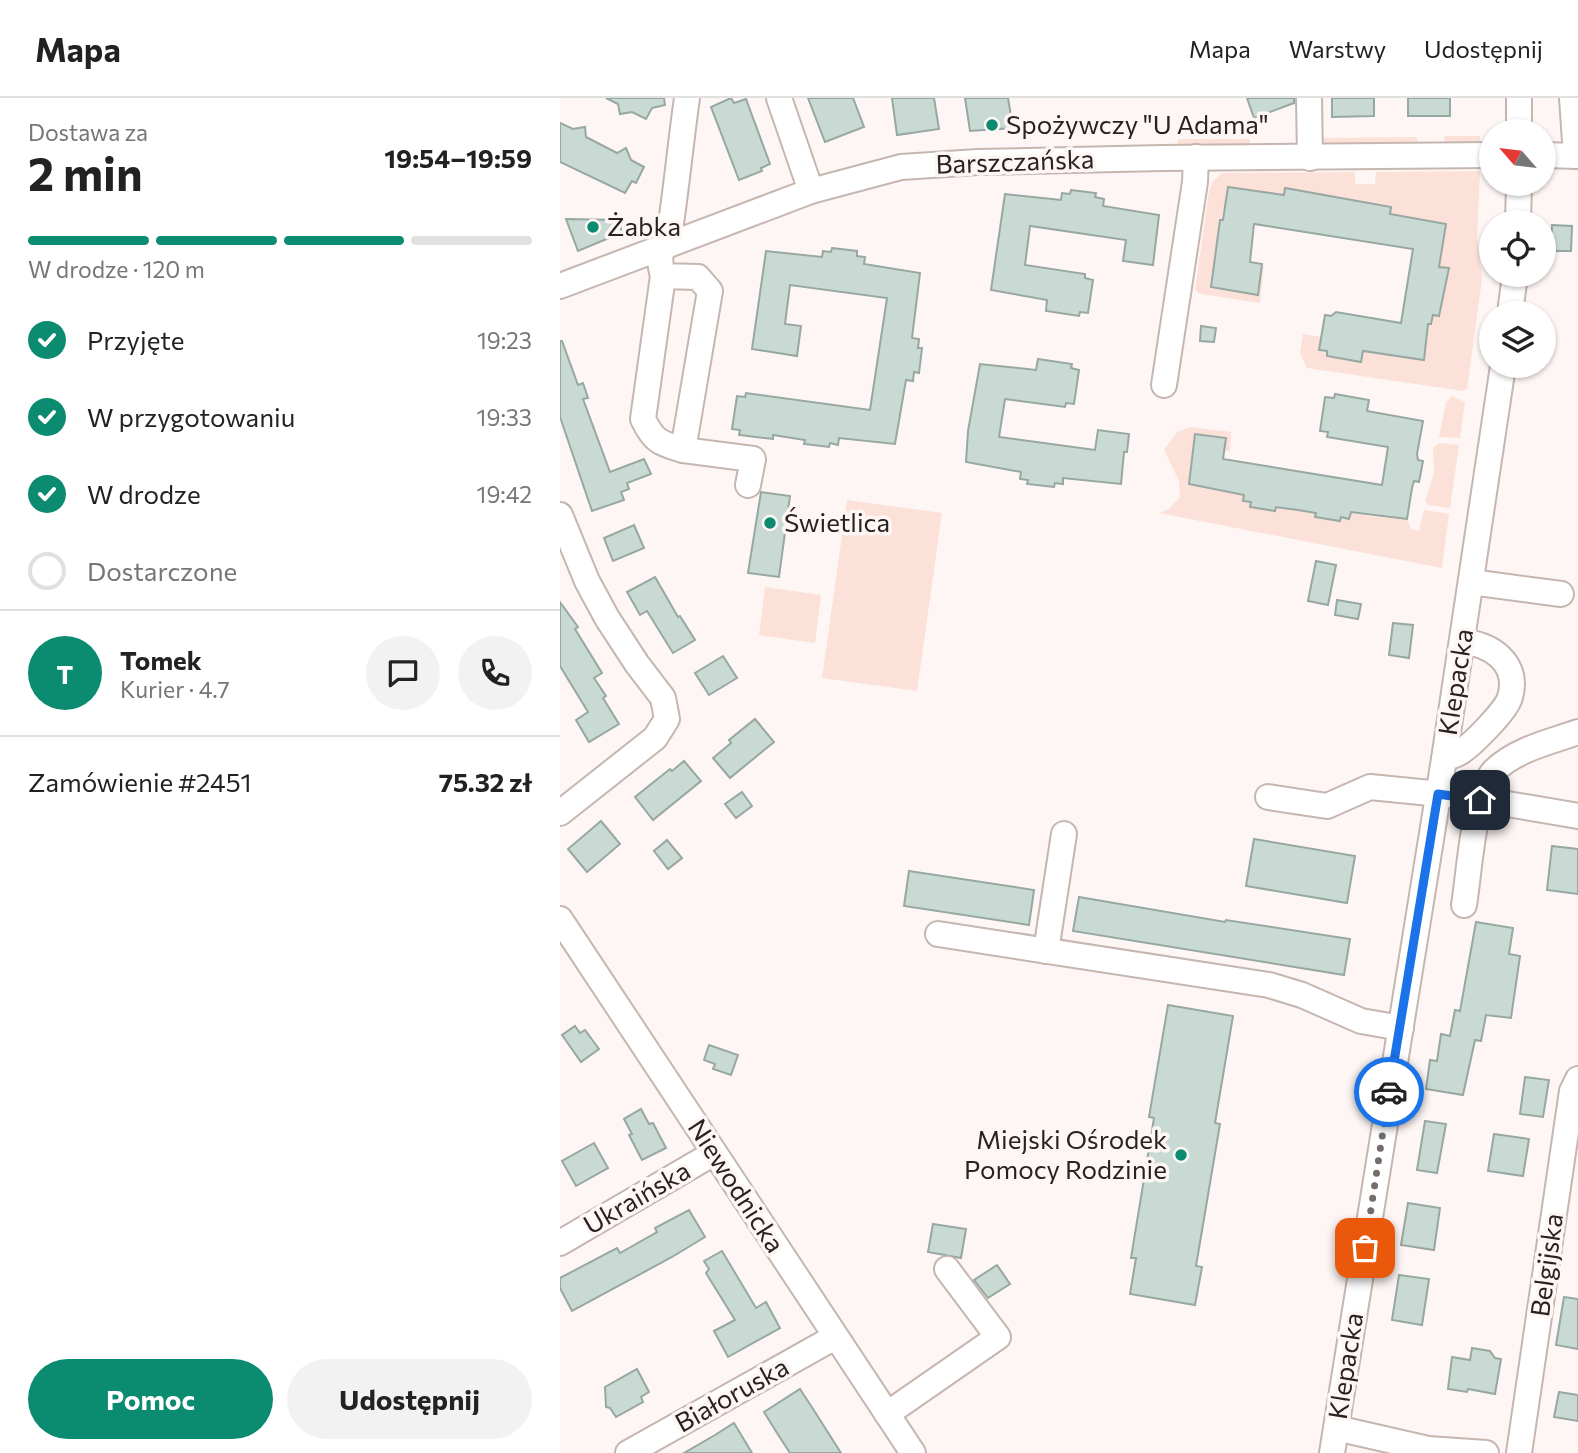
<!DOCTYPE html>
<html lang="pl">
<meta charset="utf-8">
<style>
body{margin:0;font-family:Commissioner,sans-serif;background:#f2f2f2;color:#222;height:100vh;display:flex;flex-direction:column;font-size:26px;white-space:nowrap}
*{box-sizing:border-box;margin:0}
p{font-size:23px;color:#767676}
.icon{flex:none;width:38px;height:38px;fill:none;stroke:currentColor;stroke-width:2;stroke-linecap:round;stroke-linejoin:round}
.map{position:relative;flex:1;overflow:hidden}
.side{display:flex;flex-direction:column;background:#fff;width:560px}
.side>*{flex:none}
.needle{width:46px;rotate:298deg}
.fabs{position:absolute;left:919px;top:21px;display:grid;gap:14px}
.fabs a{display:grid;place-items:center;width:77px;height:77px;border-radius:50%;background:#fff;box-shadow:0 2px 5px #0004;font-size:35px}
.pin{position:absolute;display:grid;place-items:center;width:60px;height:60px;color:#fff;margin:-30px;border-radius:14px;box-shadow:0 4px 10px #0006}
.courier{position:absolute;display:grid;place-items:center;width:70px;height:70px;margin:-35px;border:5px solid #1a73e8;border-radius:50%;background:#fff;color:#222;box-shadow:0 2px 9px #0007}
.head em{font-style:normal;font-weight:700}
.head div{display:flex;flex-direction:column-reverse}
.head{display:flex;align-items:center;justify-content:space-between;height:119px;padding:0 28px}
h1{font-size:46px;font-weight:700;line-height:52px}
.bar{display:grid;grid-template-columns:repeat(4,1fr);gap:10px 7px;align-content:center;height:84px;padding:0 28px}
.bar i{height:9px;border-radius:5px;background:#e0e0e0}
.bar .selected{background:#0b8c71}
.bar p{grid-column:span 4}
.line{display:flex;align-items:center;gap:18px;padding:0 28px;border-top:2px solid #e0e0e0}
.line div{flex:1}
.round{display:grid;place-items:center;flex:none;width:74px;height:74px;border-radius:37px;background:#f2f2f2}
ol{padding:0 28px;list-style:none}
li{display:flex;align-items:center;gap:21px;height:77px}
li p{margin-inline-start:auto}
li .icon{padding:7px;border-radius:50%;background:#0b8c71;color:#fff;stroke-width:4}
li:last-child{color:#767676}
li i{width:38px;height:38px;border:4px solid #e0e0e0;border-radius:50%}
.button{display:flex;gap:14px;margin-top:auto;padding:14px 28px}
.button a{flex:1;height:80px;border-radius:42px;background:#0b8c71;color:#fff;font-size:28px;font-weight:700;line-height:80px;text-align:center}
.button a+a{background:#f2f2f2;color:#222}
header{display:flex;align-items:center;gap:42px;box-sizing:border-box;height:98px;padding:0 35px;background:#fff;border-bottom:2px solid #e0e0e0}
header strong{font-size:33px}
nav{display:flex;gap:38px;margin-inline-start:auto;font-size:24px}
main{display:flex;flex:1;min-height:0}
.map>svg:first-child{display:block}
.green{fill:#fce1d8}
.building{fill:#c9dad4;stroke:#97a7a2;stroke-width:2}
.lines{fill:none;stroke-linecap:round;stroke-linejoin:round}
.minor-casing{stroke:#c6b6b0;stroke-width:28}
.minor{stroke:#fff;stroke-width:24}
.done{stroke:#736c6a;stroke-width:7;stroke-dasharray:0 12.6}
.route{stroke:#1a73e8;stroke-width:9}
.poi-dot{fill:#0b8c71;stroke:#fef6f4;stroke-width:2.5}
.labels{text-anchor:middle;stroke-width:7;stroke-linejoin:round;paint-order:stroke}
.poi-label{font-size:26px;fill:#282220;stroke:#fef6f4;text-anchor:start}
.street-label{font-size:26px;fill:#282220;stroke:#fef6f4}
</style>
<header>
<strong>Mapa</strong>
<nav><a>Mapa</a><a>Warstwy</a><a>Udostępnij</a></nav>
</header>
<main>
<section class="side">
<div class="head"><div><h1>2 min</h1><p>Dostawa za</p></div><em>19:54–19:59</em></div>
<div class="bar"><i class="selected"></i><i class="selected"></i><i class="selected"></i><i></i><p>W drodze · 120 m</p></div>
<ol>
<li><svg class="icon" aria-label="check" viewBox="0 0 24 24"><path d="M5 12l5 5 9-10"/></svg>Przyjęte<p>19:23</p></li>
<li><svg class="icon" aria-label="check" viewBox="0 0 24 24"><path d="M5 12l5 5 9-10"/></svg>W przygotowaniu<p>19:33</p></li>
<li><svg class="icon" aria-label="check" viewBox="0 0 24 24"><path d="M5 12l5 5 9-10"/></svg>W drodze<p>19:42</p></li>
<li><i></i>Dostarczone</li>
</ol>
<div class="line" style="height:126px"><b class="round" style="background:#0b8c71;color:#fff">T</b><div><b>Tomek</b><p>Kurier · 4.7</p></div><a class="round"><svg class="icon" aria-label="chat" viewBox="0 0 24 24"><path d="M4 5h16v11H9l-5 4z"/></svg></a><a class="round"><svg class="icon" aria-label="phone" viewBox="0 0 24 24"><path d="M5 4h4l2 5-3 2q2 4 5 5l2-3 5 2v4C11 20 4 13 5 4z"/></svg></a></div>
<div class="line" style="height:91px"><div>Zamówienie #2451</div><b>75.32 zł</b></div>
<div class="button"><a>Pomoc</a><a>Udostępnij</a></div>
</section>
<div class="map">
<svg width="1018" height="1355" viewBox="0 0 1018 1355">
<rect width="100%" height="100%" fill="#fef6f4"/>
<!-- green -->
<g class="green">
<polygon points="884,38 920,38 920,48 885,46"/>
<polygon points="857,39 857,47 766,49 760,40"/>
<polygon points="618,41 690,41 690,49 617,50"/>
<polygon points="920,73 917,140 922,181 907,291 903,293 747,270 740,255 743,236 762,239 767,253 788,262 801,264 803,253 830,257 831,255 864,261 868,226 871,226 873,217 879,218 888,170 879,169 885,126 830,116 830,109 726,90 724,97 668,89 655,156 684,195 697,197 702,166 704,168 700,205 641,196 635,192 649,93 653,83 662,75 795,74 795,86 815,86 816,74"/>
<polygon points="892,298 905,304 900,340 879,339 886,305"/>
<polygon points="631,329 671,334 670,354 664,352 666,340 635,336 629,386 684,397 683,403 691,404 691,409 715,413 716,409 756,415 756,419 780,423 781,419 789,420 791,414 814,419 815,416 847,421 851,431 859,433 864,412 889,416 882,470 599,415 609,411 620,399 619,383 604,352 617,334"/>
<polygon points="879,345 899,347 890,410 868,407 865,403 874,375 873,350"/>
<polygon points="287,402 382,415 357,593 262,580"/>
<polygon points="205,489 261,497 255,545 199,537"/>
</g>
<!-- building -->
<g class="building">
<polygon points="46,0 104,0 105,7 92,10 86,21 72,14 60,16 58,6"/>
<polygon points="171,0 174,5 186,1 210,66 201,70 202,73 179,82 151,9"/>
<polygon points="248,0 293,0 304,29 265,44"/>
<polygon points="332,0 374,0 379,31 337,37"/>
<polygon points="405,0 448,0 453,30 410,33"/>
<polygon points="687,0 734,0 734,5 694,20"/>
<polygon points="772,0 814,0 814,18 772,19"/>
<rect x="848" y="0" width="42" height="18"/>
<polygon points="0,25 13,31 25,29 26,39 57,55 66,50 71,62 84,69 76,85 72,83 65,95 0,64"/>
<polygon points="668,89 724,97 725,90 831,109 830,116 886,126 879,169 889,170 879,218 873,217 871,226 868,226 864,262 803,253 801,264 767,258 767,253 759,252 765,217 771,218 776,214 841,225 853,151 694,126 690,164 702,166 698,197 651,189 660,122 663,122"/>
<polygon points="511,92 536,95 535,99 544,101 543,108 599,117 593,167 563,163 566,142 470,128 465,167 525,176 525,180 533,182 528,215 520,214 519,218 486,213 487,202 431,192 445,96 501,102 502,95 510,96"/>
<polygon points="6,121 61,122 61,135 18,153"/>
<polygon points="992,127 1012,128 1011,153 991,153"/>
<polygon points="272,150 297,153 297,158 305,159 304,166 360,175 352,240 359,241 358,250 362,250 359,275 354,274 353,283 346,282 335,346 279,340 278,347 270,345 269,349 244,346 245,342 213,337 213,341 179,337 180,332 172,331 177,298 185,299 186,295 310,312 327,200 230,187 225,226 241,228 237,258 192,251 206,153 262,159 263,153 271,154"/>
<polygon points="641,228 656,230 654,244 640,243"/>
<polygon points="0,243 2,243 18,287 23,285 28,300 23,301 50,374 84,361 91,376 67,385 69,391 61,394 64,402 32,413 0,319"/>
<polygon points="478,261 512,266 511,270 519,272 514,306 506,305 505,309 445,301 439,339 535,352 538,332 569,336 567,354 564,354 561,386 503,380 503,386 495,385 494,389 467,386 468,382 460,381 461,374 406,364 408,333 420,266 476,272"/>
<polygon points="775,296 809,302 807,313 863,323 857,356 858,362 863,363 859,384 854,383 852,390 847,421 791,414 789,421 781,419 780,423 755,419 756,415 738,412 716,409 715,413 690,409 691,404 683,403 684,397 629,386 635,336 666,340 663,361 822,387 828,349 767,339 768,334 760,333 765,299 774,300"/>
<polygon points="201,394 230,398 219,479 188,475"/>
<polygon points="74,427 84,450 53,463 44,440"/>
<polygon points="756,463 776,467 768,507 748,503"/>
<polygon points="95,479 118,519 120,518 135,542 113,555 87,513 80,517 67,494"/>
<polygon points="777,502 801,506 798,521 775,517"/>
<polygon points="0,504 18,529 15,531 42,575 34,580 46,598 43,600 59,626 29,644 16,622 28,614 0,568"/>
<polygon points="833,525 853,527 849,560 829,557"/>
<polygon points="163,558 177,580 149,597 135,575"/>
<polygon points="195,621 214,644 170,680 153,660 171,645 169,642"/>
<polygon points="124,663 141,683 93,722 75,699 110,671 112,673"/>
<polygon points="182,694 192,708 176,720 165,706"/>
<polygon points="41,723 60,746 27,774 8,751"/>
<polygon points="694,741 795,758 787,805 686,788"/>
<polygon points="107,742 122,760 108,771 94,753"/>
<polygon points="992,748 1018,751 1018,796 987,792"/>
<polygon points="349,773 474,792 469,827 344,808"/>
<polygon points="519,799 665,824 666,822 790,841 784,877 513,833"/>
<polygon points="916,824 953,830 949,856 960,858 951,920 926,917 921,943 915,942 903,997 866,991 870,962 877,963 881,936 890,938 895,912 900,913"/>
<polygon points="608,907 673,918 655,1025 660,1026 636,1168 642,1169 635,1207 570,1196 576,1160 571,1160 594,1020 589,1019"/>
<polygon points="15,928 20,935 25,932 39,951 21,964 2,937"/>
<polygon points="149,947 178,957 171,977 153,971 155,966 144,962"/>
<polygon points="965,979 989,982 983,1019 960,1016"/>
<polygon points="81,1011 89,1026 93,1025 106,1050 82,1062 69,1037 72,1036 64,1021"/>
<polygon points="865,1023 886,1026 877,1075 857,1072"/>
<polygon points="934,1036 969,1041 963,1078 928,1073"/>
<polygon points="34,1045 48,1070 16,1088 2,1063"/>
<polygon points="848,1105 880,1110 874,1152 841,1147"/>
<polygon points="129,1112 145,1139 112,1159 12,1213 0,1190 0,1180 57,1150 60,1155 97,1134 95,1130"/>
<polygon points="373,1126 406,1131 401,1160 368,1154"/>
<polygon points="162,1153 196,1210 206,1204 220,1230 168,1259 154,1233 175,1222 146,1175 149,1171 144,1163"/>
<polygon points="437,1167 450,1186 428,1200 414,1182"/>
<polygon points="839,1177 869,1181 862,1227 832,1222"/>
<polygon points="1004,1199 1018,1201 1018,1251 996,1247"/>
<polygon points="912,1250 930,1253 935,1260 941,1261 935,1296 908,1291 907,1294 888,1291 892,1259 910,1262"/>
<polygon points="77,1271 89,1294 81,1299 83,1304 56,1319 50,1310 46,1309 45,1289"/>
<polygon points="240,1291 255,1314 281,1355 230,1355 217,1335 204,1314"/>
<polygon points="999,1294 1018,1297 1018,1323 994,1319"/>
<polygon points="174,1325 192,1355 124,1355 155,1337"/>
</g>
<g class="lines">
<!-- minor casing -->
<g class="minor-casing">
<g id="minor">
<polyline points="219,0 251,93"/>
<polyline points="749,0 750,60"/>
<polyline points="959,0 959,33"/>
<polyline points="1012,0 1016,58"/>
<polyline points="984,57 1018,58"/>
<polyline points="958,124 959,86"/>
<path d="M103,178l35,1 12,14 -27,159c-23,-7 -29,-8 -40,-31l20,-143c-8,-27 4,-30 8,-53 6,-41 10,-83 16,-125"/>
<polyline points="0,188 251,93 341,69 418,64 602,60 931,57"/>
<polyline points="950,215 955,177"/>
<polyline points="604,287 635,84 636,59"/>
<polyline points="123,352 193,361 188,387"/>
<polyline points="0,417 27,483 47,520 77,566 103,600 107,621 95,640 0,715"/>
<polyline points="911,484 1001,496"/>
<path d="M884,661c5,-2 11,-4 15,-6 12,-7 48,-43 51,-56 10,-33 -19,-54 -48,-55"/>
<polyline points="708,699 767,708 810,689 901,698 1018,718"/>
<path d="M904,807c5,-30 10,-116 31,-135 22,-21 55,-28 83,-38"/>
<polyline points="0,821 353,1355"/>
<polyline points="378,836 709,887 742,897 801,923 841,930"/>
<polyline points="486,853 504,736"/>
<polyline points="0,1145 154,1055"/>
<polyline points="327,1316 438,1239 387,1171"/>
<polyline points="776,1330 868,1351 926,1355"/>
<polyline points="68,1355 275,1239"/>
<polyline points="772,1355 884,661 943,268"/>
<polyline points="959,1355 1012,993 1018,981"/>
</g>
</g>
<!-- minor -->
<use href="#minor" class="minor"/>
</g>
<g class="lines">
<!-- done -->
<polyline class="done" points="805,1150 829,994"/>
<!-- route -->
<polyline class="route" points="829,994 878,696 920,702"/>
</g>
<!-- markers -->
<g class="poi-dot">
<circle cx="432" cy="27" r="7"/>
<circle cx="33" cy="129" r="7"/>
<circle cx="210" cy="425" r="7"/>
<circle cx="621" cy="1057" r="7"/>
</g>
<g class="labels">
<!-- poi labels -->
<g class="poi-label">
<text x="446" y="36">Spożywczy "U Adama"</text>
<text x="47" y="138">Żabka</text>
<text x="224" y="434">Świetlica</text>
<text x="607" y="1051" text-anchor="end">Miejski Ośrodek<tspan x="607" dy="30">Pomocy Rodzinie</tspan></text>
</g>
<!-- street labels -->
<g class="street-label">
<text transform="translate(455 64) rotate(-2)" y="9">Barszczańska</text>
<text transform="translate(896 584) rotate(-81)" y="9">Klepacka</text>
<text transform="translate(176 1088) rotate(57)" y="9">Niewodnicka</text>
<text transform="translate(77 1100) rotate(-30)" y="9">Ukraińska</text>
<text transform="translate(987 1167) rotate(-82)" y="9">Belgijska</text>
<text transform="translate(786 1268) rotate(-81)" y="9">Klepacka</text>
<text transform="translate(172 1297) rotate(-29)" y="9">Białoruska</text>
</g>
</g>
</svg>
<div class="fabs">
<a><svg class="needle" viewBox="-14 -14 28 28"><path d="M0-13l5 13h-10z" fill="#e53935"/><path d="M0 13l5-13h-10z" fill="#767676"/></svg></a>
<a><svg class="icon" aria-label="locate" viewBox="0 0 24 24"><circle cx="12" cy="12" r="6"/><path d="M12 2v4M12 18v4M2 12h4M18 12h4"/></svg></a>
<a><svg class="icon" aria-label="layers" viewBox="0 0 24 24"><path d="M12 4l9 5-9 5-9-5zM3 14l9 5 9-5"/></svg></a>
</div>
<div class="pin" style="left:805px;top:1150px;background:#ea580c"><svg class="icon" aria-label="bag" viewBox="0 0 24 24"><path d="M5 8h14l-1 12H6zM9 8a3 3 0 0 1 6 0"/></svg></div>
<div class="pin" style="left:920px;top:702px;background:#1f2937"><svg class="icon" aria-label="home" viewBox="0 0 24 24"><path d="M3 11l9-7 9 7M6 9v11h12V9"/></svg></div>
<div class="courier" style="left:829px;top:994px"><svg class="icon" aria-label="car" viewBox="0 0 24 24"><path d="M5 17H2v-5l4-1 3-4h7l3 4 3 1v5h-3M9 17h6M6 11h13"/><circle cx="7" cy="17" r="2"/><circle cx="17" cy="17" r="2"/></svg></div>
</div>
</main>
